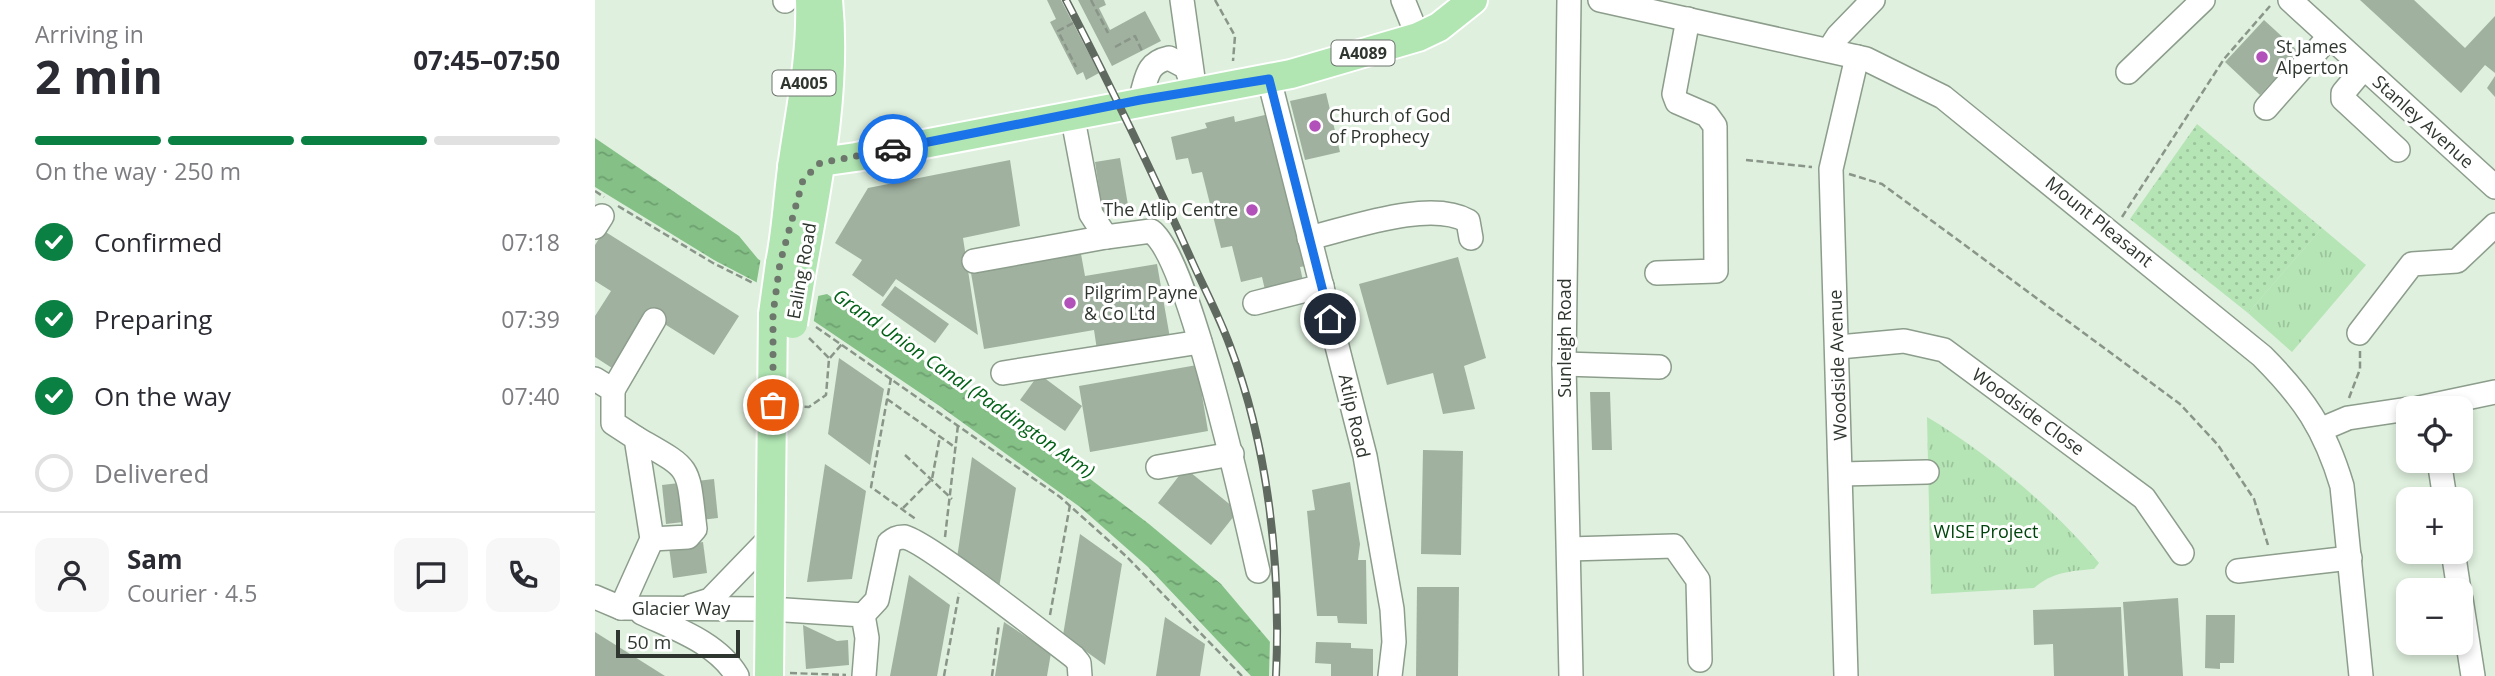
<!DOCTYPE html>
<meta charset="utf-8">
<style>
body{margin:0;font-family:"Open Sans",sans-serif;background:#f7f7f7;color:#2b2b33;height:100vh;display:flex;flex-direction:column;font-size:26px;white-space:nowrap}
*{box-sizing:border-box;margin:0}
p{font-size:23px;color:#7c7c81}
.icon{flex:none;width:38px;height:38px;fill:none;stroke:currentColor;stroke-width:2;stroke-linecap:round;stroke-linejoin:round}
.map{position:relative;flex:1;overflow:hidden}
.details{display:flex;flex-direction:column;background:#fff;width:595px}
.details>*{flex:none}
.controls{position:absolute;left:1801px;top:396px;display:grid;gap:14px}
.controls a{display:grid;place-items:center;width:77px;height:77px;border-radius:14px;background:#fff;box-shadow:0 4px 10px #0003;font-size:35px}
.scale{position:absolute;left:21px;bottom:18px;width:124px;box-sizing:border-box;padding-left:7px;border:4px solid #2f362f;border-top:0;font-size:19px;line-height:24px;white-space:nowrap;color:#2f362f;-webkit-text-stroke:5px #fff;paint-order:stroke}
.pin{position:absolute;display:grid;place-items:center;width:60px;height:60px;color:#fff;margin:-30px;border:4px solid #fff;border-radius:50%;box-shadow:0 2px 7px #0007}
.courier{position:absolute;display:grid;place-items:center;width:70px;height:70px;margin:-35px;border:5px solid #1a73e8;border-radius:50%;background:#fff;color:#222;box-shadow:0 2px 9px #0007}
.summary em{font-style:normal;font-weight:700}
.summary div{display:flex;flex-direction:column-reverse}
.summary{display:flex;align-items:center;justify-content:space-between;height:119px;padding:0 35px}
h1{font-size:46px;font-weight:700;line-height:52px}
.bar{display:grid;grid-template-columns:repeat(4,1fr);gap:10px 7px;align-content:center;height:84px;padding:0 35px}
.bar i{height:9px;border-radius:5px;background:#e1e1e2}
.bar .current{background:#0b8043}
.bar p{grid-column:span 4}
.line{display:flex;align-items:center;gap:18px;padding:0 35px;border-top:2px solid #e1e1e2}
.line div{flex:1}
.round{display:grid;place-items:center;flex:none;width:74px;height:74px;border-radius:14px;background:#f7f7f7}
ol{padding:0 35px;list-style:none}
li{display:flex;align-items:center;gap:21px;height:77px}
li p{margin-inline-start:auto}
li .icon{padding:7px;border-radius:50%;background:#0b8043;color:#fff;stroke-width:4}
li:last-child{color:#7c7c81}
li i{width:38px;height:38px;border:4px solid #e1e1e2;border-radius:50%}
main{display:flex;flex:1;min-height:0}
.map>svg:first-child{display:block}
.grass{fill:url(#grass-dots)}
.park{fill:url(#park-tufts)}
.water{fill:url(#water-ripples)}
.pier{fill:#dff0de}
.building{fill:#a0b1a0}
.lines{fill:none;stroke-linecap:round;stroke-linejoin:round}
.minor-casing{stroke:#8c9d8c;stroke-width:26}
.major-casing{stroke:#fff;stroke-width:32}
.path{stroke:#899588;stroke-width:2.5;stroke-dasharray:7 3.5;stroke-linecap:butt}
.minor{stroke:#fff;stroke-width:23}
.major{stroke:#b1e6b3;stroke-width:28}
.rail-casing{stroke:#5f695f;stroke-width:8}
.rail{stroke:#fff;stroke-width:5;stroke-dasharray:16;stroke-linecap:butt}
.major-bridge-casing{stroke:#fff;stroke-width:32;stroke-linecap:butt}
.major-bridge{stroke:#b1e6b3;stroke-width:28}
.done{stroke:#6d776c;stroke-width:7;stroke-dasharray:0 12.6}
.route{stroke:#1a73e8;stroke-width:9}
.poi-dot{fill:#b251b9;stroke:#fff;stroke-width:2.5}
.labels{text-anchor:middle;stroke-width:6;stroke-linejoin:round;paint-order:stroke}
.shield{fill:#fff;stroke:#6d726d;stroke-width:2}
.shield-label{font-size:16px;font-weight:bold;fill:#2f362f}
.poi-label{font-size:18px;fill:#2f362f;stroke:#fff;text-anchor:start}
.street-label{font-size:18px;fill:#2f362f;stroke:#fff}
.park-label{font-size:18px;fill:#00450d;stroke:#fff}
.water-label{font-size:19px;font-style:italic;fill:#016016;stroke:#fff}
</style>
<main>
<section class="details">
<div class="summary"><div><h1>2 min</h1><p>Arriving in</p></div><em>07:45–07:50</em></div>
<div class="bar"><i class="current"></i><i class="current"></i><i class="current"></i><i></i><p>On the way · 250 m</p></div>
<ol>
<li><svg class="icon" aria-label="check" viewBox="0 0 24 24"><path d="M5 12l5 5 9-10"/></svg>Confirmed<p>07:18</p></li>
<li><svg class="icon" aria-label="check" viewBox="0 0 24 24"><path d="M5 12l5 5 9-10"/></svg>Preparing<p>07:39</p></li>
<li><svg class="icon" aria-label="check" viewBox="0 0 24 24"><path d="M5 12l5 5 9-10"/></svg>On the way<p>07:40</p></li>
<li><i></i>Delivered</li>
</ol>
<div class="line" style="height:126px"><a class="round"><svg class="icon" aria-label="person" viewBox="0 0 24 24"><circle cx="12" cy="8" r="4"/><path d="M4 21q1-7 8-7t8 7"/></svg></a><div><b>Sam</b><p>Courier · 4.5</p></div><a class="round"><svg class="icon" aria-label="chat" viewBox="0 0 24 24"><path d="M4 5h16v11H9l-5 4z"/></svg></a><a class="round"><svg class="icon" aria-label="phone" viewBox="0 0 24 24"><path d="M5 4h4l2 5-3 2q2 4 5 5l2-3 5 2v4C11 20 4 13 5 4z"/></svg></a></div>
</section>
<div class="map">
<svg width="1900" height="676" viewBox="0 0 1900 676">
<defs>
<pattern id="grass-dots" width="8" height="8" patternUnits="userSpaceOnUse" patternTransform="scale(1.75)"><rect width="8" height="8" fill="#b5e4b5"/><path d="M2 2h.1M6 6h.1" fill="none" stroke="#9cc49c" stroke-width="1.8" stroke-linecap="round"/></pattern>
<pattern id="park-tufts" width="24" height="20" patternUnits="userSpaceOnUse" patternTransform="scale(1.75)"><rect width="24" height="20" fill="#b5e4b5"/><path d="M3 7l-1-3M5 7V3M7 7l1-3M15 17l-1-3M17 17v-4M19 17l1-3" fill="none" stroke="#9cc49c"/></pattern>
<pattern id="water-ripples" width="26" height="14" patternUnits="userSpaceOnUse" patternTransform="scale(1.75)"><rect width="26" height="14" fill="#85c187"/><path d="M2 4q2-2 4 0t4 0M15 11q2-2 4 0t4 0" fill="none" stroke="#6d9e6f"/></pattern>
</defs>
<rect width="100%" height="100%" fill="#dff0de"/>
<!-- grass -->
<polygon class="grass" points="1602,124 1727,228 1653,313 1535,219"/>
<!-- park -->
<g class="park">
<polygon points="1727,228 1771,265 1697,352 1653,313"/>
<path d="M1332,417c58,34 130,94 172,146l-5,6c-23,2 -42,3 -60,19l-103,6z"/>
</g>
<!-- water -->
<polygon class="water" points="0,138 144,236 163,259 223,296 232,294 443,439 554,524 626,584 704,676 656,676 553,567 485,507 346,407 161,282 119,260 0,187"/>
<!-- pier -->
<g class="pier">
<polygon points="166,257 224,292 218,325 161,286"/>
<polygon points="675,637 707,674 707,676 674,676"/>
</g>
<!-- building -->
<g class="building">
<polygon points="452,0 466,0 504,73 491,80 488,72 482,75 455,22 461,19"/>
<polygon points="483,0 509,0 511,5 504,8 515,30 550,11 566,41 517,66"/>
<polygon points="1765,0 1819,0 1870,48 1900,16 1900,73 1890,65 1866,93"/>
<polygon points="1669,20 1704,52 1665,95 1630,62"/>
<polygon points="1900,76 1900,97 1892,88"/>
<polygon points="731,93 745,152 710,160 695,101"/>
<polygon points="674,114 711,266 705,267 708,281 670,290 667,277 646,282 637,246 626,248 607,172 597,174 593,158 581,160 576,137 612,128 610,123 639,116 640,122"/>
<polygon points="525,158 534,211 508,215 500,162"/>
<polygon points="415,160 425,226 368,238 383,335 301,279 288,297 257,275 267,260 240,243 273,188"/>
<polygon points="9,231 144,316 119,355 52,313 17,368 0,357 0,316 16,291 0,281 0,245"/>
<polygon points="486,254 490,276 562,264 575,338 502,350 499,330 389,349 376,273"/>
<polygon points="863,257 891,358 869,366 880,409 848,414 838,373 792,385 764,284"/>
<polygon points="300,286 354,324 340,343 286,305"/>
<polygon points="244,358 289,389 275,465 233,434"/>
<polygon points="602,365 613,431 495,452 484,386"/>
<polygon points="444,374 487,406 470,431 425,400"/>
<polygon points="995,392 1015,392 1017,450 997,450"/>
<polygon points="828,450 868,451 866,555 826,554"/>
<polygon points="377,457 421,488 404,588 362,558"/>
<polygon points="230,464 271,491 257,579 212,582"/>
<polygon points="590,468 643,511 616,545 563,503"/>
<polygon points="119,479 123,518 71,524 67,485"/>
<polygon points="755,482 765,544 763,560 771,560 772,624 743,623 742,616 722,616 712,511 720,510 717,490"/>
<polygon points="485,534 527,564 510,665 468,635"/>
<polygon points="108,542 112,573 78,578 74,547"/>
<polygon points="314,575 355,605 342,676 295,676"/>
<polygon points="822,587 864,587 863,676 821,676"/>
<polygon points="1583,598 1588,676 1533,676 1528,602"/>
<polygon points="1526,607 1529,676 1459,676 1458,644 1439,645 1438,610"/>
<polygon points="1611,615 1640,615 1639,663 1625,663 1625,669 1610,668"/>
<polygon points="570,617 610,644 605,676 561,676"/>
<polygon points="409,622 456,653 452,676 400,676"/>
<polygon points="208,625 242,641 253,640 254,665 211,669"/>
<polygon points="0,632 70,676 0,676"/>
<polygon points="721,642 756,643 756,648 778,649 778,676 736,676 736,664 720,663"/>
</g>
<g class="lines">
<!-- minor casing -->
<g class="minor-casing">
<g id="minor">
<polyline points="587,0 598,78"/>
<polyline points="808,0 823,37"/>
<polyline points="974,0 969,364 976,676"/>
<path d="M1005,0l266,59 77,38 319,259c42,42 63,73 80,130l19,190"/>
<polyline points="1695,0 1900,187"/>
<polyline points="190,1 191,0"/>
<polyline points="1234,50 1243,36 1278,0"/>
<polyline points="1768,69 1748,93 1748,99 1803,150"/>
<polyline points="1533,72 1608,0"/>
<polyline points="674,79 770,456 797,609 799,642 795,676"/>
<path d="M545,100c7,-20 5,-37 29,-42l17,9 9,25"/>
<polyline points="1671,108 1734,37"/>
<path d="M477,114l19,100 15,23 45,-6c38,26 94,284 107,340"/>
<polyline points="0,227 7,216"/>
<path d="M714,238c42,-10 121,-39 159,-17l3,17"/>
<polyline points="379,261 511,237"/>
<polyline points="1062,273 1121,271 1120,126 1112,115 1082,102 1079,94 1093,19"/>
<polyline points="660,303 727,286"/>
<polyline points="1764,333 1817,264 1862,261 1900,225"/>
<polyline points="1244,347 1309,341 1349,350 1549,498 1587,553"/>
<polyline points="969,364 1064,367"/>
<polyline points="408,373 605,342"/>
<polyline points="0,379 18,390 18,423 41,438 57,539 26,608"/>
<polyline points="18,390 59,320"/>
<polyline points="1824,408 1900,392"/>
<polyline points="1727,429 1753,418 1813,409"/>
<path d="M41,438c57,33 51,25 59,91l-7,8 -36,2"/>
<polyline points="1844,460 1850,499"/>
<polyline points="563,467 637,454"/>
<polyline points="1246,474 1332,472"/>
<polyline points="974,549 1079,546 1103,580 1105,660"/>
<polyline points="1858,551 1864,590"/>
<polyline points="1643,571 1755,558"/>
<polyline points="0,597 26,608 175,609 268,615 272,638 269,676"/>
<polyline points="1866,599 1878,676"/>
<polyline points="96,606 115,600 175,538"/>
<path d="M47,613c32,15 76,30 95,63"/>
<path d="M268,615l14,-15 12,-57c5,-4 8,-6 15,-6 19,2 146,102 170,120l5,6 1,13"/>
<polyline points="1251,676 1236,169 1262,57"/>
</g>
</g>
<!-- major casing -->
<g class="major-casing">
<g id="major">
<polyline points="197,166 261,157 696,74 823,37 844,27 878,0"/>
<path d="M185,263c7,-34 8,-68 13,-102 8,-54 19,-107 17,-161"/>
<path d="M206,275c16,-90 36,-184 27,-275"/>
<polyline points="174,676 178,314"/>
</g>
</g>
<!-- path -->
<g class="path">
<polyline points="496,0 513,33"/>
<polyline points="620,0 640,36 638,61"/>
<polyline points="478,23 463,31 481,67"/>
<polyline points="520,47 540,36 547,51"/>
<polyline points="1151,160 1217,167"/>
<polyline points="1254,174 1287,184 1585,404 1623,445 1659,499 1673,545"/>
<polyline points="0,191 9,197"/>
<polyline points="23,206 118,263 158,283"/>
<polyline points="1527,217 1629,59 1675,6"/>
<polyline points="221,327 465,497 532,557 647,676"/>
<polyline points="214,338 234,358"/>
<polyline points="296,378 276,487 322,520"/>
<polyline points="1754,398 1765,369 1765,350"/>
<polyline points="292,399 361,448"/>
<polyline points="199,406 214,407 231,395 234,359 247,344"/>
<polyline points="310,455 357,499"/>
<polyline points="308,508 337,479 345,436"/>
<polyline points="350,537 363,425"/>
<polyline points="455,615 475,505"/>
<polyline points="195,673 251,675"/>
<polyline points="349,676 364,593"/>
<polyline points="397,676 404,624"/>
</g>
<!-- minor -->
<use href="#minor" class="minor"/>
<!-- major -->
<use href="#major" class="major"/>
<!-- rail casing -->
<g class="rail-casing">
<path id="rail" d="M471,0c44,85 86,171 125,259 13,29 28,57 39,87 39,103 51,221 46,330"/>
</g>
<!-- rail -->
<use href="#rail" class="rail"/>
<!-- major-bridge casing -->
<g class="major-bridge-casing">
<g id="major-bridge">
<polyline points="178,314 185,263"/>
<polyline points="198,324 206,275"/>
</g>
</g>
<!-- major-bridge -->
<use href="#major-bridge" class="major-bridge"/>
</g>
<g class="lines">
<!-- done -->
<polyline class="done" points="178,405 178,314 185,263 208,180 225,163 298,149"/>
<!-- route -->
<polyline class="route" points="298,149 545,100 674,79 735,319"/>
</g>
<!-- markers -->
<g class="poi-dot">
<circle cx="1667" cy="57" r="7"/>
<circle cx="720" cy="126" r="7"/>
<circle cx="657" cy="210" r="7"/>
<circle cx="475" cy="303" r="7"/>
</g>
<g class="labels">
<!-- shield labels -->
<g class="shield">
<rect x="736.5" y="40.5" width="63" height="25" rx="5"/>
<rect x="177.5" y="70.5" width="63" height="25" rx="5"/>
</g>
<g class="shield-label">
<text x="768" y="59">A4089</text>
<text x="209" y="89">A4005</text>
</g>
<!-- poi labels -->
<g class="poi-label">
<text x="1681" y="53">St James<tspan x="1681" dy="21">Alperton</tspan></text>
<text x="734" y="122">Church of God<tspan x="734" dy="21">of Prophecy</tspan></text>
<text x="643" y="216" text-anchor="end">The Atlip Centre</text>
<text x="489" y="299">Pilgrim Payne<tspan x="489" dy="21">&amp; Co Ltd</tspan></text>
</g>
<!-- street labels -->
<g class="street-label">
<text transform="translate(1828 122) rotate(42)" y="6">Stanley Avenue</text>
<text transform="translate(1504 222) rotate(39)" y="6">Mount Pleasant</text>
<text transform="translate(207 271) rotate(-80)" y="6">Ealing Road</text>
<text transform="translate(970 338) rotate(-90)" y="6">Sunleigh Road</text>
<text transform="translate(1243 365) rotate(-92)" y="6">Woodside Avenue</text>
<text transform="translate(1433 412) rotate(36)" y="6">Woodside Close</text>
<text transform="translate(759 416) rotate(77)" y="6">Atlip Road</text>
<text x="86" y="615">Glacier Way</text>
</g>
<!-- park labels -->
<g class="park-label">
<text x="1391" y="538">WISE Project</text>
</g>
<!-- water labels -->
<g class="water-label">
<text transform="translate(369 383) rotate(35)" y="7">Grand Union Canal (Paddington Arm)</text>
</g>
</g>
</svg>
<div class="controls">
<a><svg class="icon" aria-label="locate" viewBox="0 0 24 24"><circle cx="12" cy="12" r="6"/><path d="M12 2v4M12 18v4M2 12h4M18 12h4"/></svg></a>
<a>+</a>
<a>−</a>
</div>
<div class="scale">50 m</div>
<div class="pin" style="left:178px;top:405px;background:#ea580c"><svg class="icon" aria-label="bag" viewBox="0 0 24 24"><path d="M5 8h14l-1 12H6zM9 8a3 3 0 0 1 6 0"/></svg></div>
<div class="pin" style="left:735px;top:319px;background:#1f2937"><svg class="icon" aria-label="home" viewBox="0 0 24 24"><path d="M3 11l9-7 9 7M6 9v11h12V9"/></svg></div>
<div class="courier" style="left:298px;top:149px"><svg class="icon" aria-label="car" viewBox="0 0 24 24"><path d="M5 17H2v-5l4-1 3-4h7l3 4 3 1v5h-3M9 17h6M6 11h13"/><circle cx="7" cy="17" r="2"/><circle cx="17" cy="17" r="2"/></svg></div>
</div>
</main>
